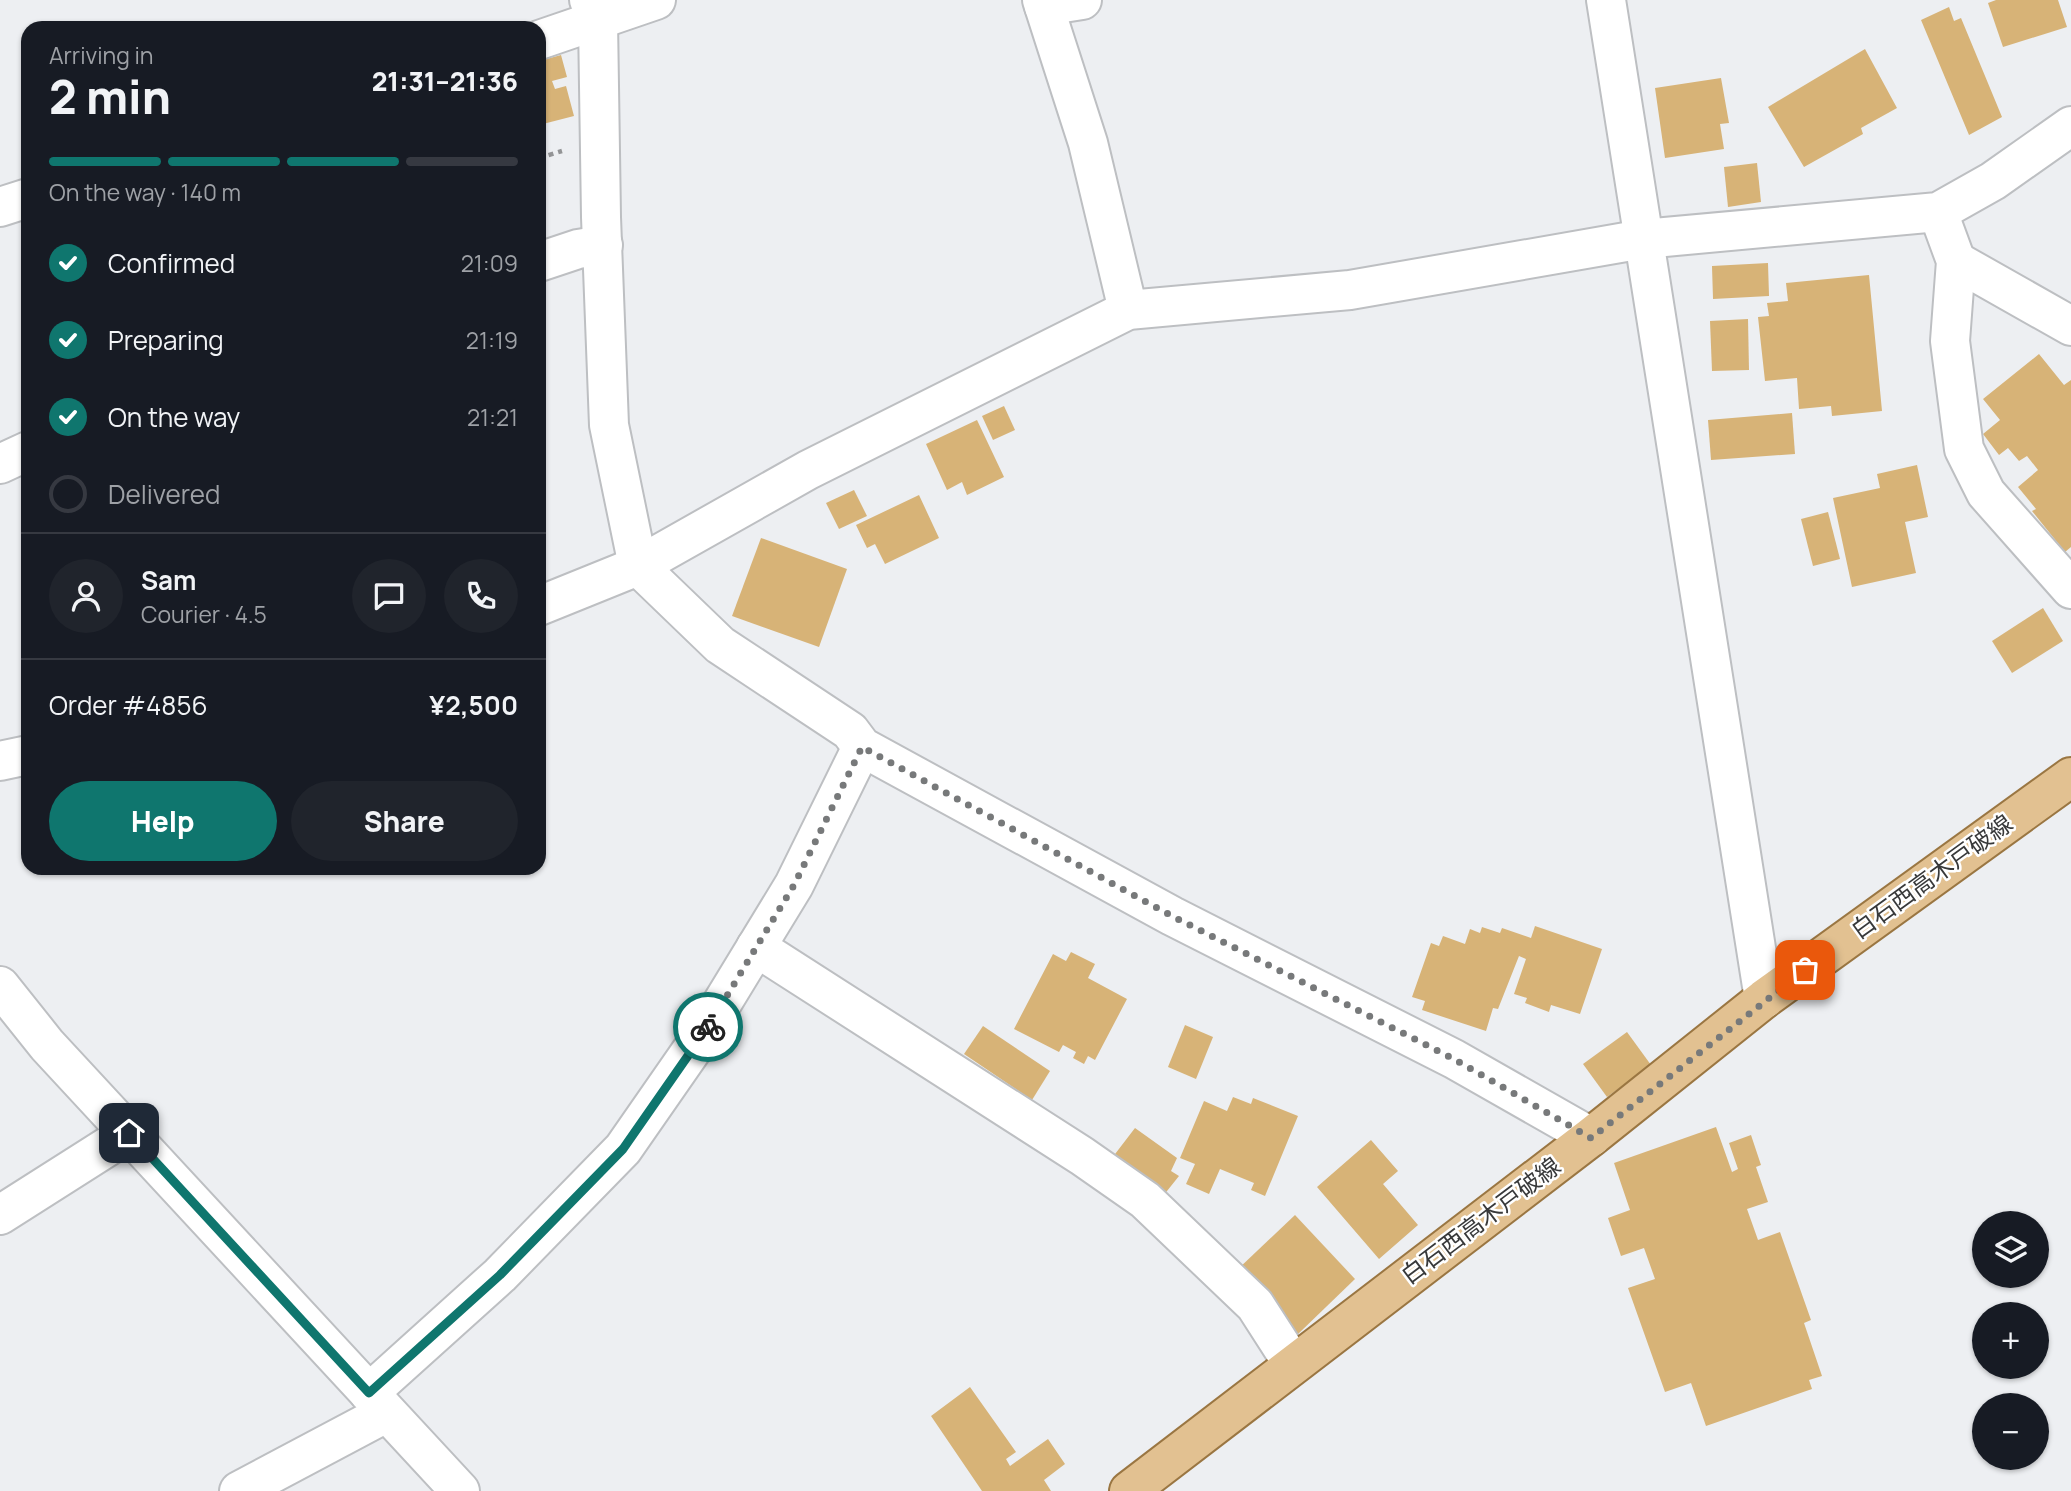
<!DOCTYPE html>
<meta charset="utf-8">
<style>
body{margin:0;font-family:Manrope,"Noto Sans JP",sans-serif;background:#20242c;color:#f1f3f6;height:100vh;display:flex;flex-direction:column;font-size:26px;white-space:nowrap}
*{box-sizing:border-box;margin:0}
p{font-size:23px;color:#9ea1a6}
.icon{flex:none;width:38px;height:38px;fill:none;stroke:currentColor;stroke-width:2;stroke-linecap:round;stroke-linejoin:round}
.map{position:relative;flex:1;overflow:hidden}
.drawer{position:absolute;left:21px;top:21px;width:525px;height:854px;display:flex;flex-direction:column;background:#171b24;border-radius:21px;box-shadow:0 2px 5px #0004}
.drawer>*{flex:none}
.tools{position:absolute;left:1972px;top:1211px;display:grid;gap:14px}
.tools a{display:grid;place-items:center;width:77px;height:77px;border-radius:50%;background:#171b24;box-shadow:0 2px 5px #0004;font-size:35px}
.pin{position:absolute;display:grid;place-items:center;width:60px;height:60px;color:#fff;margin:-30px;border-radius:14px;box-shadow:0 4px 10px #0006}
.courier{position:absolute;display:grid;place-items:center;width:70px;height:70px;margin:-35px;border:5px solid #0f766e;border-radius:50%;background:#fff;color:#222;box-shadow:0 2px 9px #0007}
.overview em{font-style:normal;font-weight:800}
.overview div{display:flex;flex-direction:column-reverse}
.overview{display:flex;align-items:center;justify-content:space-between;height:119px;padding:0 28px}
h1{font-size:46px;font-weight:800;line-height:52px}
.bar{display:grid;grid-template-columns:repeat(4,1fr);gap:10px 7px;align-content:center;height:84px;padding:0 28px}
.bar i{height:9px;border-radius:5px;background:#363941}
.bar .current{background:#0f766e}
.bar p{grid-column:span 4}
.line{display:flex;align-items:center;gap:18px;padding:0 28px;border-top:2px solid #363941}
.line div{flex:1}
.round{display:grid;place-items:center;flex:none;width:74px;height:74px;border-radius:37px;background:#20242c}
ol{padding:0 28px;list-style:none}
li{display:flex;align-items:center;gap:21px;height:77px}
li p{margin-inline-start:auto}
li .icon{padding:7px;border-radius:50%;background:#0f766e;color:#fff;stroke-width:4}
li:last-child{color:#9ea1a6}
li i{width:38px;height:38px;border:4px solid #363941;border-radius:50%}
.button{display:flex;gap:14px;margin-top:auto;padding:14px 28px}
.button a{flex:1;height:80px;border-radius:42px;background:#0f766e;color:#fff;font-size:28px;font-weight:800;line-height:80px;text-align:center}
.button a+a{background:#20242c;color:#f1f3f6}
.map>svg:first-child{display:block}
.building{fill:#d7b377}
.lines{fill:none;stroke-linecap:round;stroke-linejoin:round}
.minor-casing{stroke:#bdbfc2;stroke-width:42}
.major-casing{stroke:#9a7642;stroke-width:42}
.path{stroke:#939496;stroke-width:4.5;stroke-dasharray:5 5;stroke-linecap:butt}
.minor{stroke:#fff;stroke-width:38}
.major{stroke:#e2c191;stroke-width:38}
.done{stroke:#77797a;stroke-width:7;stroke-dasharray:0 12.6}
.route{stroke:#0f766e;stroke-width:9}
.labels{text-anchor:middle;stroke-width:5;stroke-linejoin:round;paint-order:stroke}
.street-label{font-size:24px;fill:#38393a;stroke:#fff}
</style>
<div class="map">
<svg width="2071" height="1491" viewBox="0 0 2071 1491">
<rect width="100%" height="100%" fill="#edeff2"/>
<!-- building -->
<g class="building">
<polygon points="1996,0 2058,0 2067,27 2003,47 1988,3"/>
<polygon points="1949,7 1954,21 1961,18 2002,117 1969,135 1921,20"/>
<polygon points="1865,49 1897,108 1861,128 1863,134 1804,167 1768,107"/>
<polygon points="561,55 567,77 552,81 555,89 566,86 574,116 539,125 539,61"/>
<polygon points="1721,78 1729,123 1720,124 1724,149 1665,158 1655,88"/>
<polygon points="1757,163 1761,202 1728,207 1724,167"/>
<polygon points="1768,263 1769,296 1713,299 1712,266"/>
<polygon points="1869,275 1882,411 1832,416 1831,406 1799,409 1797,378 1765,381 1758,317 1769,316 1767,303 1788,301 1786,283"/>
<polygon points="1748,319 1749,370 1712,371 1710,321"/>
<polygon points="2039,354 2064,385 2071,380 2071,547 2065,552 2032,511 2036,509 2018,487 2038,470 2027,456 2019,461 2008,448 1999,455 1983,434 2000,420 1983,399"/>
<polygon points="1004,406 1015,430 993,440 982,416"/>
<polygon points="1792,413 1795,454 1711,460 1708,420"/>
<polygon points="977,420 1004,477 967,495 962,482 947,490 926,444"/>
<polygon points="1917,465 1928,517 1905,522 1916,573 1852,587 1833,498 1880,488 1877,474"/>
<polygon points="854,490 867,516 839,529 826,503"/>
<polygon points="919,495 939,538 885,564 875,544 867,548 856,525"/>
<polygon points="1828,512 1840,559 1813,566 1801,519"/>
<polygon points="761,538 847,569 819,647 732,616"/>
<polygon points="2043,608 2063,641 2012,673 1992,641"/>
<polygon points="1535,926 1602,949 1580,1014 1551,1005 1549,1012 1525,1003 1527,998 1514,994 1526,959 1519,956 1498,1009 1493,1008 1486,1031 1422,1010 1425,1001 1412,997 1431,943 1439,946 1443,936 1465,944 1470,929 1480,933 1482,927 1500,933 1502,928 1531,938"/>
<polygon points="1071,952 1095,964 1088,978 1127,999 1095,1060 1088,1056 1084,1064 1073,1058 1076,1052 1063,1045 1059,1052 1014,1029 1053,954 1066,961"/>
<polygon points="1185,1025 1213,1037 1196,1079 1168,1067"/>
<polygon points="983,1026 1050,1071 1032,1100 964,1054"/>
<polygon points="1627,1032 1651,1065 1607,1097 1583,1064"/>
<polygon points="1233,1097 1251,1104 1253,1098 1298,1116 1265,1196 1251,1190 1254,1183 1220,1169 1209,1194 1186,1184 1195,1164 1180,1158 1204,1101 1227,1111"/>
<polygon points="1716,1127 1732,1172 1738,1169 1729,1143 1751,1135 1761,1165 1756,1167 1768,1202 1747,1209 1758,1240 1780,1232 1811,1320 1804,1323 1822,1376 1809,1380 1812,1389 1706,1426 1691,1383 1665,1392 1628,1288 1655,1279 1644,1248 1621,1256 1608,1218 1630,1210 1614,1163"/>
<polygon points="1135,1128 1177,1158 1171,1171 1179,1176 1163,1196 1112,1158"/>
<polygon points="1371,1140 1398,1171 1383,1184 1418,1225 1379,1259 1317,1187"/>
<polygon points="1295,1215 1355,1279 1297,1335 1237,1270"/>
<polygon points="970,1387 1016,1452 1006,1459 1010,1466 1048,1439 1065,1464 1044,1480 1051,1491 982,1491 931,1416"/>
</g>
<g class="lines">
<!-- minor casing -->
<g class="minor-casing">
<g id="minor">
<polyline points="589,0 598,21 601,217 609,425 638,566 720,645 850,731 862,747 1172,916 1454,1059 1591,1137"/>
<polyline points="1042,0 1088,143 1128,310"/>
<polyline points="1606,0 1764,999"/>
<polyline points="1044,6 1082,0"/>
<polyline points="539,40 656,0"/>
<polyline points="0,207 28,198"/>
<polyline points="1938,212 1956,261 1950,341 1964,449 1986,493 2071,589"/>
<polyline points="1956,261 2071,326"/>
<polyline points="539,262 578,249 603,245"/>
<polyline points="0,464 28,451"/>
<polyline points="539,606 638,566 808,470 1128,310 1350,290 1643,239 1938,212 1993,181 2071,126"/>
<polyline points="0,761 28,755"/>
<polyline points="756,947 1082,1156 1145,1200 1255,1305 1293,1364"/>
<polyline points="0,986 47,1045 460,1491"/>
<polyline points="0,1215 129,1133"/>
<polyline points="369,1393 500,1275 623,1149 705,1031 794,885 862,747"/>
<polyline points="239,1491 386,1413"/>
</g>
</g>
<!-- major casing -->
<g class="major-casing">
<polyline id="major" points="1129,1491 1591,1137 1764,999 2071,777"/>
</g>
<!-- path -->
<polyline class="path" points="539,158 562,151"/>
<!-- minor -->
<use href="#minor" class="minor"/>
<!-- major -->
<use href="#major" class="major"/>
</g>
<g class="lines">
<!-- done -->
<polyline class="done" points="708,1027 794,885 862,747 1172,916 1454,1059 1591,1138 1805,970"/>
<!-- route -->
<polyline class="route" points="129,1133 369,1393 500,1275 623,1149 708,1027"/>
</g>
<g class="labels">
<!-- street labels -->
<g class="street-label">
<text transform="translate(1932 877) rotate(-36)" y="8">白石西高木戸破線</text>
<text transform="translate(1481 1221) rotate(-37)" y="8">白石西高木戸破線</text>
</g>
</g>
</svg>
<div class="tools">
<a><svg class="icon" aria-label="layers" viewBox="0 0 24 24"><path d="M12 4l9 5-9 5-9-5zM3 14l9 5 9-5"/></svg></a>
<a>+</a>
<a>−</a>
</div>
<div class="pin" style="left:1805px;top:970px;background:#ea580c"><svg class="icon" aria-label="bag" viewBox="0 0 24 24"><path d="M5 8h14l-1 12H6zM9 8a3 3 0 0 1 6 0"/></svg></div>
<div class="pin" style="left:129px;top:1133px;background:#1f2937"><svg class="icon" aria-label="home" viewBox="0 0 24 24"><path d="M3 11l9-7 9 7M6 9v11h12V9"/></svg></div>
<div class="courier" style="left:708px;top:1027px"><svg class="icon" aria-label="bike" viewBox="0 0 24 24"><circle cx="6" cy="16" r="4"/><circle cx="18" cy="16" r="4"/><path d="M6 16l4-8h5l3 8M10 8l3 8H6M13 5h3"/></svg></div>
<section class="drawer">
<div class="overview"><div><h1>2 min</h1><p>Arriving in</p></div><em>21:31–21:36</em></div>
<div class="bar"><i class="current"></i><i class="current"></i><i class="current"></i><i></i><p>On the way · 140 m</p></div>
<ol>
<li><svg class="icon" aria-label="check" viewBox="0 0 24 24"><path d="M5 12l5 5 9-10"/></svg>Confirmed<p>21:09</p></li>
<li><svg class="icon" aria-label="check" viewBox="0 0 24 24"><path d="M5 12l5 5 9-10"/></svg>Preparing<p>21:19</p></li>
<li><svg class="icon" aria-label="check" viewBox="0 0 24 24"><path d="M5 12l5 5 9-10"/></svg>On the way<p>21:21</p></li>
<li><i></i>Delivered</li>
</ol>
<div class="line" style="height:126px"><a class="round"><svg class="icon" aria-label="person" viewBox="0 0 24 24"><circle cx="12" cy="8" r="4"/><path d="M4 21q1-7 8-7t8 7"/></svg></a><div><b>Sam</b><p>Courier · 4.5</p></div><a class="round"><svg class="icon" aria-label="chat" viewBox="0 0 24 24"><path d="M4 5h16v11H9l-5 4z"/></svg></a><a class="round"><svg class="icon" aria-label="phone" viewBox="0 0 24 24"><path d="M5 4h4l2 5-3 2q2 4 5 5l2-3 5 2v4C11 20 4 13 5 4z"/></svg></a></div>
<div class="line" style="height:91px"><div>Order #4856</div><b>¥2,500</b></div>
<div class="button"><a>Help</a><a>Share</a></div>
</section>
</div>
